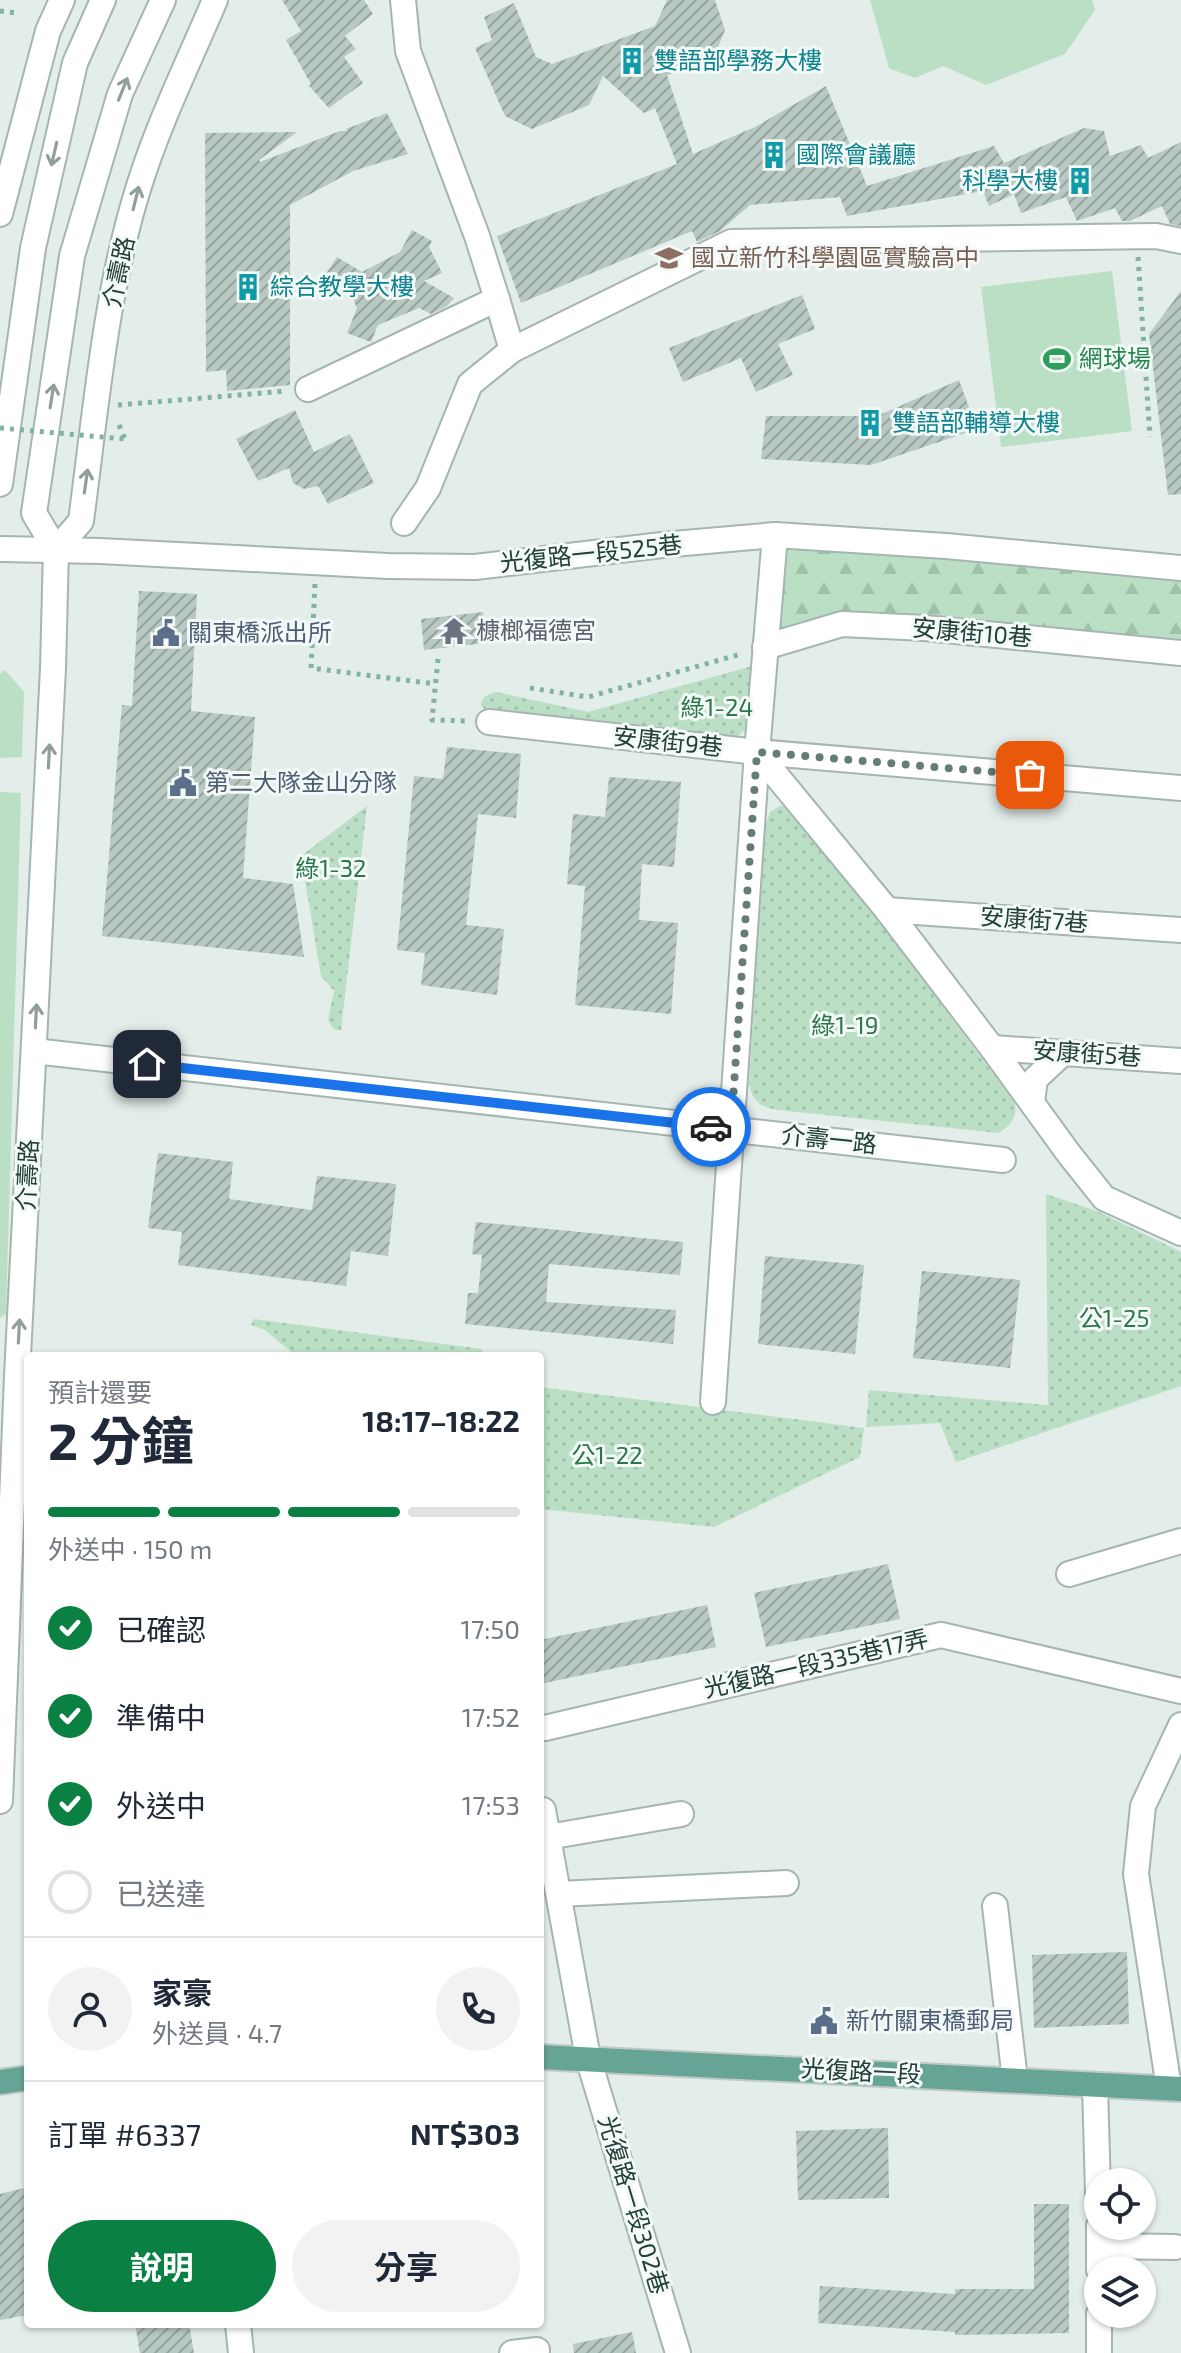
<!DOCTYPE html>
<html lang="zh-TW">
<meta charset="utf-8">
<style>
body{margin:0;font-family:"Exo 2","Noto Sans TC",sans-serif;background:#f2f2f3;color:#1f2937;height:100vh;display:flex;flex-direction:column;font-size:30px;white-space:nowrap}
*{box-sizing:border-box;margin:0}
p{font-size:26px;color:#747a83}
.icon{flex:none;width:44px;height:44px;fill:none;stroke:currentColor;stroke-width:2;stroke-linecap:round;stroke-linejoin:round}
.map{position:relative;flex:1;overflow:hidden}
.sheet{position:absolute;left:24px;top:1352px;width:520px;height:976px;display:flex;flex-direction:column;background:#fff;border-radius:8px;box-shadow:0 2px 6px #0004}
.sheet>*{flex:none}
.controls{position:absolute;left:1084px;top:2168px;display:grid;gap:16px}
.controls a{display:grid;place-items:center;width:72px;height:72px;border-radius:50%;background:#fff;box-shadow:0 2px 6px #0004;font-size:40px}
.pin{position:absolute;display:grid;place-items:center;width:68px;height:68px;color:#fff;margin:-34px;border-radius:16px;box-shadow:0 4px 12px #0006}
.courier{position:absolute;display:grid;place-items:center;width:80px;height:80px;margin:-40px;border:6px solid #1a73e8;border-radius:50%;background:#fff;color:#222;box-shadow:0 2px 10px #0007}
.summary em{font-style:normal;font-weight:700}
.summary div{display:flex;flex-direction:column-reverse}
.summary{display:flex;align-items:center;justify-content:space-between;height:136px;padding:0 24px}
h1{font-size:52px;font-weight:700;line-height:60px}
.bar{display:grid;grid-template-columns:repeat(4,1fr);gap:12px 8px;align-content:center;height:96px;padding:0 24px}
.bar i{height:10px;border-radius:6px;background:#e0e1e3}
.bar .on{background:#0b8043}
.bar p{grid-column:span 4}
.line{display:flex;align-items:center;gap:20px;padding:0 24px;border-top:2px solid #e0e1e3}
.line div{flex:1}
.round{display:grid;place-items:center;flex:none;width:84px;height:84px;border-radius:42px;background:#f2f2f3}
ol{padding:0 24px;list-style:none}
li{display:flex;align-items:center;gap:24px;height:88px}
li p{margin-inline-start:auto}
li .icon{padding:8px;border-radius:50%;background:#0b8043;color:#fff;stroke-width:4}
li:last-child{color:#747a83}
li i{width:44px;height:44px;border:4px solid #e0e1e3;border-radius:50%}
.primary-button{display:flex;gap:16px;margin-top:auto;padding:16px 24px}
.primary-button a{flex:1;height:92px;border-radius:48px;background:#0b8043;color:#fff;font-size:32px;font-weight:700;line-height:92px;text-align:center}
.primary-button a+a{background:#f2f2f3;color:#1f2937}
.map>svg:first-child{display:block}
.green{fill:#bbdfc5}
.forest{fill:url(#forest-firs)}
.park{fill:url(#park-dots)}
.building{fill:url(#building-hatch)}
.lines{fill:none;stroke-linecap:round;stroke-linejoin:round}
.minor-casing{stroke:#a5b5b0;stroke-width:28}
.major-casing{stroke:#c1c9c7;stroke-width:28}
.path{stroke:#82b2a4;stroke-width:5;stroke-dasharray:4 6;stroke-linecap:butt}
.minor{stroke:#fff;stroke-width:24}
.major{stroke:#66a495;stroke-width:24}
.path-bridge{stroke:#82b2a4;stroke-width:5;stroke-dasharray:4 6;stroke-linecap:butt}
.oneway{stroke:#909f9c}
.done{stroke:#667c76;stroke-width:8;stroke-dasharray:0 14.4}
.route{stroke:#1a73e8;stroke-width:10}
.labels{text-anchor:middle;stroke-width:6;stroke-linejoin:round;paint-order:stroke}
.culture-label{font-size:24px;fill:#0d838f;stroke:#f3f9f6;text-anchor:start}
.education-label{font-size:24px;fill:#785e54;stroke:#f3f9f6;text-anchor:start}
.street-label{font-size:24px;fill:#223f38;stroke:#f3f9f6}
.leisure-label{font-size:24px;fill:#27864d;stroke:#f3f9f6;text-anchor:start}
.worship-label{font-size:24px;fill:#5b616d;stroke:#f3f9f6;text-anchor:start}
.service-label{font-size:24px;fill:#4e5e75;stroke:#f3f9f6;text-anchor:start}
.park-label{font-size:24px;fill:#2b774a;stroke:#f3f9f6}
</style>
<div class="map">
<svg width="1181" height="2353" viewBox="0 0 1181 2353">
<defs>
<pattern id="forest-firs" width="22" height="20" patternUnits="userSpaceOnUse" patternTransform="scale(2)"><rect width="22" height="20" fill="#bbdfc5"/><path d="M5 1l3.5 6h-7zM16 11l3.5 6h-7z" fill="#a0c0aa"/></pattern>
<pattern id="park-dots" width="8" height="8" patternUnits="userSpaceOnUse" patternTransform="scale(2)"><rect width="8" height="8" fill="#bbdfc5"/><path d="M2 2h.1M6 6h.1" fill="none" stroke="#a0c0aa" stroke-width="1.8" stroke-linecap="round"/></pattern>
<pattern id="building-hatch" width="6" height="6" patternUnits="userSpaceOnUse" patternTransform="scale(2)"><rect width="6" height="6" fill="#b8c8c2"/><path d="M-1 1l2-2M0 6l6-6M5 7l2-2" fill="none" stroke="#95a49f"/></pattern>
</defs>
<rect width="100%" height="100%" fill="#e3ede9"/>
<!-- green -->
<g class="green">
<polygon points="870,0 1092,0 1095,10 1065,54 986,85 943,66 915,78 889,68"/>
<polygon points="1112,271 1132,431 1001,447 981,287"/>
<polygon points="5,670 24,692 22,757 0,758 0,674"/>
<polygon points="0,792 21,793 6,1314 0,1318"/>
</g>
<!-- forest -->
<polygon class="forest" points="781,545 1181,576 1181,646 937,622 777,637"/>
<!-- park -->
<g class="park">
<path d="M752,666l-6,63 -13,11 -236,-26 -11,-3 -5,-6c0,-8 7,-11 15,-13l92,20z"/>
<path d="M787,805l8,4 220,294c2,14 -4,22 -16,30l-221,-23c-18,-3 -26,-9 -29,-27l16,-256 5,-15 10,-6z"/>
<polygon points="367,806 341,1030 334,1030 328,1020 334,991 321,976 301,856"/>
<polygon points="1046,1194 1097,1211 1181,1252 1181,1386 956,1462 940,1423 866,1427 869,1390 1048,1405"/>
<polygon points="254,1319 482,1349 482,1356 296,1356 265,1330 251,1325"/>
<polygon points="540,1387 864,1428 860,1457 714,1527 540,1509"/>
</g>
<!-- building -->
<g class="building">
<polygon points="282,0 364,0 373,14 345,36 356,49 344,57 363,83 329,108 309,86 311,84 286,40 301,31"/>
<polygon points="667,0 715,0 725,30 714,57 667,75 693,154 757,126 826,86 867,186 994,146 1004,163 1084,128 1104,131 1110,156 1141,145 1148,158 1181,142 1181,226 1170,224 1162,206 1130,221 1122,221 1115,208 1077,221 1066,197 1021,213 1014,194 989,206 983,191 847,216 840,197 750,205 720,231 697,242 692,231 521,303 497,236 677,164 655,108 644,113 603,76 589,105 532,129 505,116 475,48 492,40 484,17 514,3 536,57 552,64 655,26"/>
<polygon points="387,113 408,154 353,171 290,205 290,385 227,391 226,370 206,372 205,133 297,132 259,160 260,162 340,131 348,131 346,129"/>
<polygon points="412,230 432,241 429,247 442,273 424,281 454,298 447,306 431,314 419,308 378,325 371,342 347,333 357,308 348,288 323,278 337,257 362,272 400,252"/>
<polygon points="1181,291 1181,494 1168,495 1149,334"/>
<polygon points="802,295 815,329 778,344 793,375 756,392 741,358 683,382 669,348"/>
<polygon points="959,380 977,429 871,465 761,459 766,416 877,416"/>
<polygon points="295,410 314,452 350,434 374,483 328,504 318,486 304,489 293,483 289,468 258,481 236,439"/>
<polygon points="139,591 197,594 191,711 255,717 243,878 293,884 304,957 102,936 122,705 132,706"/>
<polygon points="483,612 486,643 424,650 421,619"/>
<polygon points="447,747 521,754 516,818 478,814 466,925 504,929 497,995 421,985 425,953 397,950 414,776 443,779"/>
<polygon points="609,777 681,782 674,867 642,864 639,920 678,923 671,1014 575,1005 585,886 567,884 573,814 605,817"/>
<polygon points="158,1153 233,1162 229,1199 312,1210 317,1176 396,1184 388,1256 351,1251 346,1286 178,1265 182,1232 148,1228"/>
<polygon points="476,1222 683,1242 680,1275 549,1264 546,1302 676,1310 673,1344 465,1324 468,1293 478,1293 482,1255 472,1254"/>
<polygon points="765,1256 864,1265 855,1354 758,1344"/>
<polygon points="922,1271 1020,1280 1010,1368 913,1358"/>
<polygon points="888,1564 900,1619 766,1647 754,1593"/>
<polygon points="707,1605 716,1647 540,1684 540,1640"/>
<polygon points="1127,1952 1129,2024 1034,2028 1032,1955"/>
<polygon points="888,2128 889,2198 798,2200 796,2131"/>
<polygon points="28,2187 28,2315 0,2320 0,2194"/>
<polygon points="1034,2204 1069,2204 1069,2333 955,2335 955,2332 818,2323 820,2286 955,2294 955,2289 1034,2289"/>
<polygon points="135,2324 189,2324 194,2353 140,2353"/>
<polygon points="632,2332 636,2353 574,2353 573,2344"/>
</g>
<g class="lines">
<!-- minor casing -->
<g class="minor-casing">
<g id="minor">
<polyline points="0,214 48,31 62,0"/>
<polyline points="497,299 512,350"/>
<polyline points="308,389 497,299 477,236 408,51 403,0"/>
<polyline points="0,484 33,248 75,63 103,0"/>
<polyline points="404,523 428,488 470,384 512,350 731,242 1156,236 1181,241"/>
<polyline points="775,535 757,752 887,910 992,1048 1069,1154 1104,1198 1181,1233"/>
<polyline points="0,549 100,551 388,566 475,567 662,545 775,535 946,546 1181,568"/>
<path d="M56,550l25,-29c15,-112 24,-227 58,-335 20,-64 50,-125 76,-186"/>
<polyline points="765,647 842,624 925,628 1181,653"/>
<polyline points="489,722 757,752 1181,788"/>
<polyline points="887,910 1181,930"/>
<polyline points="992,1048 1181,1061"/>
<polyline points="34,1051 1003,1160"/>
<polyline points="1032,1102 1035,1079 1063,1053"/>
<polyline points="713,1402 757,752"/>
<polyline points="1069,1574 1181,1541"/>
<polyline points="545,1728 941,1635 1181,1691"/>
<polyline points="0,1801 17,1376 53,668 56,550 34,513 72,256 120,94 163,0"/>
<polyline points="543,1810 588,2058 678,2353"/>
<polyline points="548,1837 681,1814"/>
<polyline points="559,1894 786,1883"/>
<polyline points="995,1906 1015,2080"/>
<polyline points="1095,2085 1098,2193"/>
<polyline points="1169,2088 1136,1874 1143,1806 1181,1725"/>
<polyline points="1099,2226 1099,2270"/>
<polyline points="1100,2246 1175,2247"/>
<polyline points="238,2324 241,2353"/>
<polyline points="512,2353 537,2350"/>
<polyline points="1099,2353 1099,2314"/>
</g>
</g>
<!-- major casing -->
<g class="major-casing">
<g id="major">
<polyline points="540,2057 1181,2089"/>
<polyline points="0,2082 28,2078"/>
</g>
</g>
<!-- path -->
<g class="path">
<polyline points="0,11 15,13"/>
<polyline points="1138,257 1150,437"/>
<polyline points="118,405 287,391"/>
<polyline points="119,425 125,439"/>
<polyline points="315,584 311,668 435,684"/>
<polyline points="438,659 432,720 469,721"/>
<polyline points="530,688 588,697 741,654"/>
</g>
<!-- minor -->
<use href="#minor" class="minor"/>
<!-- major -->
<use href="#major" class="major"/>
<!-- path-bridge -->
<polyline class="path-bridge" points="0,428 125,439"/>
</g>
<!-- one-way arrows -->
<defs><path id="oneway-shaft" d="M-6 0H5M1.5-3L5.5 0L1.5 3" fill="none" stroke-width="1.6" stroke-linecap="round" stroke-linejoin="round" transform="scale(2)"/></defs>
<g class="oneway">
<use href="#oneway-shaft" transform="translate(123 89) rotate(-68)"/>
<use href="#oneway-shaft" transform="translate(54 154) rotate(103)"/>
<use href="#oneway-shaft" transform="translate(136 198) rotate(-76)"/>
<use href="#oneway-shaft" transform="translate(52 396) rotate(-81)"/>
<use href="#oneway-shaft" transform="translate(86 481) rotate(-82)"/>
<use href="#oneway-shaft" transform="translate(49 756) rotate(-87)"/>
<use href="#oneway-shaft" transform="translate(36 1016) rotate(-87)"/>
<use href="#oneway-shaft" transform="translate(19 1331) rotate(-87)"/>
</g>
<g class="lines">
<!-- done -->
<polyline class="done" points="711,1127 731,1129 757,752 1030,775"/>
<!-- route -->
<polyline class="route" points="147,1064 711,1127"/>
</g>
<!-- icons -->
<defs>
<g id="building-bare" transform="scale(2.16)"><path d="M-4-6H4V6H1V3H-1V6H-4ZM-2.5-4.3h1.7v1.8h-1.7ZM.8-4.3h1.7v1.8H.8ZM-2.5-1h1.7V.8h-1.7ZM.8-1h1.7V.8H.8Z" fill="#0f9aa8" stroke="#f3f9f6" stroke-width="2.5" paint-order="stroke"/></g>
<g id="school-bare" transform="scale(2.16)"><path d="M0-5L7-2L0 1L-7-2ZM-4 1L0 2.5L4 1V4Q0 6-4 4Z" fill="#8d6e63" stroke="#f3f9f6" stroke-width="2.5" paint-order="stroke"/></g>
<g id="stadium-bare" transform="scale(2.16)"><path d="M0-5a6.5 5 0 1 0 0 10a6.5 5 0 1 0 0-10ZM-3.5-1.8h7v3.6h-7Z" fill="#2e9e5b" stroke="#f3f9f6" stroke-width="2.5" paint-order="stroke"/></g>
<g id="temple-bare" transform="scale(2.16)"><path d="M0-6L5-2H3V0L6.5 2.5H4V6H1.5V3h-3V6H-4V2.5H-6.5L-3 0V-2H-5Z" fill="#6b7280" stroke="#f3f9f6" stroke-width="2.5" paint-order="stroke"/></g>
<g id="civic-bare" transform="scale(2.16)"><path d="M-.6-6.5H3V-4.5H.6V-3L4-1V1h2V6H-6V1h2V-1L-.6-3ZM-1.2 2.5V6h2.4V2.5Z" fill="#5c6f8a" stroke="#f3f9f6" stroke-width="2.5" paint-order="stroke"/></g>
</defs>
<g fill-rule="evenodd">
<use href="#building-bare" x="632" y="61"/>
<use href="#building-bare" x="774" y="155"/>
<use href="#building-bare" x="1080" y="181"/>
<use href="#school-bare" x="669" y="258"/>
<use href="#building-bare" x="248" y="287"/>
<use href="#stadium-bare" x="1057" y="359"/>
<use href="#building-bare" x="870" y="423"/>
<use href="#temple-bare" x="454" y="631"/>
<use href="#civic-bare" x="166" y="633"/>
<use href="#civic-bare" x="183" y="783"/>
<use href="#civic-bare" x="824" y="2021"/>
</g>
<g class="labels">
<!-- culture labels -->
<g class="culture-label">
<text x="654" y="69">雙語部學務大樓</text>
<text x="796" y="163">國際會議廳</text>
<text x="1058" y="189" text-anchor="end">科學大樓</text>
<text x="270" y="295">綜合教學大樓</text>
<text x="892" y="431">雙語部輔導大樓</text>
</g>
<!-- education labels -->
<g class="education-label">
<text x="691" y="266">國立新竹科學園區實驗高中</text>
</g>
<!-- street labels -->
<g class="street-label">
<text transform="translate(119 272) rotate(-78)" y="8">介壽路</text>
<text transform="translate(591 554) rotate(-6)" y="8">光復路一段525巷</text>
<text transform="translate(972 633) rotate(5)" y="8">安康街10巷</text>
<text transform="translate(668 742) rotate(6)" y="8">安康街9巷</text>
<text transform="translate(1034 920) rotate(4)" y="8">安康街7巷</text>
<text transform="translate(1087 1054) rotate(4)" y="8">安康街5巷</text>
<text transform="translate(829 1140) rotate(6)" y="8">介壽一路</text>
<text transform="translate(28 1175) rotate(-87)" y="8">介壽路</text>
<text transform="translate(816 1664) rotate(-13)" y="8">光復路一段335巷17弄</text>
<text transform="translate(861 2072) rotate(3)" y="8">光復路一段</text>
<text transform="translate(633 2205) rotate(73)" y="8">光復路一段302巷</text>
</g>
<!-- leisure labels -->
<g class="leisure-label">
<text x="1079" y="367">網球場</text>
</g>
<!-- worship labels -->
<g class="worship-label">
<text x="476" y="639">槺榔福德宮</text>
</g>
<!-- service labels -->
<g class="service-label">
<text x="188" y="641">關東橋派出所</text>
<text x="205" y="791">第二大隊金山分隊</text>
<text x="846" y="2029">新竹關東橋郵局</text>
</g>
<!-- park labels -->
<g class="park-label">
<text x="717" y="716">綠1-24</text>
<text x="331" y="877">綠1-32</text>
<text x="845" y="1034">綠1-19</text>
<text x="1114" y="1327">公1-25</text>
<text x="607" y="1464">公1-22</text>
</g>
</g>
</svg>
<div class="controls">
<a><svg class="icon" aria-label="locate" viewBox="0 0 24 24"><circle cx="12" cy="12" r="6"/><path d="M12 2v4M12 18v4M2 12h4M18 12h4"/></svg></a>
<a><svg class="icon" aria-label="layers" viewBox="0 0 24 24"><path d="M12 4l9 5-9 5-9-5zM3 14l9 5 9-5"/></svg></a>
</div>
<div class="pin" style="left:1030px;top:775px;background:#ea580c"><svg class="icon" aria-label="bag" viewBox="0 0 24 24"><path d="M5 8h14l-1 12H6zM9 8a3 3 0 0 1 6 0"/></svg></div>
<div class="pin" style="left:147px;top:1064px;background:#1f2937"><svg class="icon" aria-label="home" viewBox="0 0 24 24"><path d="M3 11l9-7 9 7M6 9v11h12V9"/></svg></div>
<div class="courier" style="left:711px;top:1127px"><svg class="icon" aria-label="car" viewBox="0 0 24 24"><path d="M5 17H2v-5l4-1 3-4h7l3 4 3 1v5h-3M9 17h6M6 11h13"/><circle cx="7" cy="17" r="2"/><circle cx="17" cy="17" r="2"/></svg></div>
<section class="sheet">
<div class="summary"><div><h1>2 分鐘</h1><p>預計還要</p></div><em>18:17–18:22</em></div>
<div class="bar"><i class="on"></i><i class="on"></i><i class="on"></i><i></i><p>外送中 · 150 m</p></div>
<ol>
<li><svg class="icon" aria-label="check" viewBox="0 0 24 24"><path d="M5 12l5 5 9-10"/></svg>已確認<p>17:50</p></li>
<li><svg class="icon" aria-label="check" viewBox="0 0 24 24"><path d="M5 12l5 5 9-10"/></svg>準備中<p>17:52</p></li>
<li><svg class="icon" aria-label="check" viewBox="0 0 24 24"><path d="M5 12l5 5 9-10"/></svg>外送中<p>17:53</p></li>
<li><i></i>已送達</li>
</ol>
<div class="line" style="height:144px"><a class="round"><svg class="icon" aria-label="person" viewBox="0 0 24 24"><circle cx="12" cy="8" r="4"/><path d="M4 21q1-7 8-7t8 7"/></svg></a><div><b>家豪</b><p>外送員 · 4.7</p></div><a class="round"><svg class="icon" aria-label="phone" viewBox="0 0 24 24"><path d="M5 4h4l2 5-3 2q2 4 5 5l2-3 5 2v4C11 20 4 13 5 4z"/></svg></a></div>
<div class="line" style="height:104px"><div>訂單 #6337</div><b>NT$303</b></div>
<div class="primary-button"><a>說明</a><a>分享</a></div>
</section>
</div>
